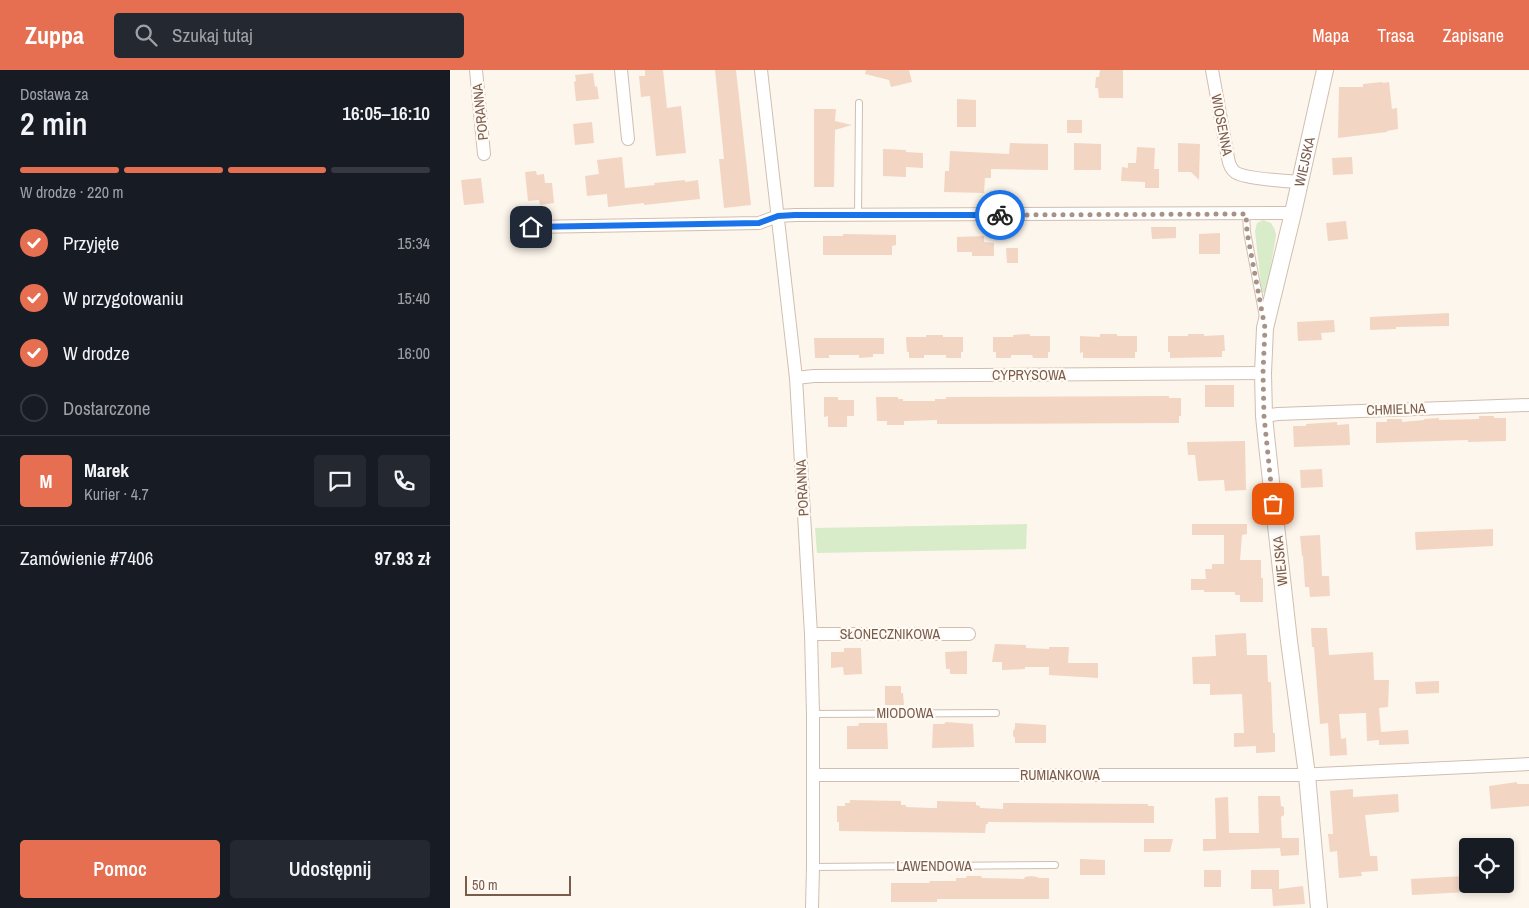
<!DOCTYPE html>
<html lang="pl">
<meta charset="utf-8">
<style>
body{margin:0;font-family:"Archivo Narrow",sans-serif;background:#242831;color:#f1f3f6;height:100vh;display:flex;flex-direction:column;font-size:19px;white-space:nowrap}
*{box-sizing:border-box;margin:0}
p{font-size:16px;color:#9ea1a6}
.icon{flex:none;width:28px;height:28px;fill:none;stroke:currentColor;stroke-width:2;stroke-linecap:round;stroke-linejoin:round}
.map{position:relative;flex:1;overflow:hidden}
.details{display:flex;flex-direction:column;background:#171b24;width:450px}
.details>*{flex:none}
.controls{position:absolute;left:1009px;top:768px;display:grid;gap:10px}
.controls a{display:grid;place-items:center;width:55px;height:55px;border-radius:5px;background:#171b24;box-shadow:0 2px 8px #0003;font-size:25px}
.scale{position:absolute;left:15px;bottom:12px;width:106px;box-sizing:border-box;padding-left:5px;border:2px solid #7a5c4d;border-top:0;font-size:14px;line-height:18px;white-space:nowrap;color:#7a5c4d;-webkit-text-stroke:4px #fffaf3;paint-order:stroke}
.pin{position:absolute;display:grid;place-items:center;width:42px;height:42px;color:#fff;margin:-21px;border-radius:10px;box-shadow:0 2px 8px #0006}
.courier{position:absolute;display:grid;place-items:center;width:50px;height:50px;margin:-25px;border:4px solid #1a73e8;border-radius:50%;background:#fff;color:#222;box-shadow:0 1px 6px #0007}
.overview em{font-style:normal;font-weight:600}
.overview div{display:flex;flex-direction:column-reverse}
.overview{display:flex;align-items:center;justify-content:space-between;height:85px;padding:0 20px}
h1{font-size:32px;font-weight:600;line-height:38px}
.bar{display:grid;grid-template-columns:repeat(4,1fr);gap:8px 5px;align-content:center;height:60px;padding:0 20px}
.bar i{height:6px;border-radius:4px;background:#363941}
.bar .selected{background:#e76f51}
.bar p{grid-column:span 4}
.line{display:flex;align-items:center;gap:12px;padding:0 20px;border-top:1px solid #363941}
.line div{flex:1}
.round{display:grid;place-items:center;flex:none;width:52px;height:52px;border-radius:5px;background:#242831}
ol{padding:0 20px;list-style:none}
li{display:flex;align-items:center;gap:15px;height:55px}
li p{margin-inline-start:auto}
li .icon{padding:5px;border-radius:50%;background:#e76f51;color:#fff;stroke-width:4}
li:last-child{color:#9ea1a6}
li i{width:28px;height:28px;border:2px solid #363941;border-radius:50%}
.primary-button{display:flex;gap:10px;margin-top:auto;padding:10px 20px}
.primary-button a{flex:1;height:58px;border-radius:5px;background:#e76f51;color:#fff;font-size:20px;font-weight:600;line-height:58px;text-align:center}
.primary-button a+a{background:#242831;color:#f1f3f6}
header{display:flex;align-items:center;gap:30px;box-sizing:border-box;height:70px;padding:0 25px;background:#e76f51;color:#fff}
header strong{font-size:24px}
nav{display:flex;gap:28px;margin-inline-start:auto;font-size:18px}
.search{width:350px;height:45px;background:#242831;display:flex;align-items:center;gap:12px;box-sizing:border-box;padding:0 18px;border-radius:5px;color:#9ea1a6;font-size:19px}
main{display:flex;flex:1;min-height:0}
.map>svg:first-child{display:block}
.green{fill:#d8ecc9}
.building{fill:#f3d5c3}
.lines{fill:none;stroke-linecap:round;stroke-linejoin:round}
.service-casing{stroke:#d1beb0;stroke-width:8}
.minor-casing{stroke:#d1beb0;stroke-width:14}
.tertiary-casing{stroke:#d1beb0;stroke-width:18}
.service{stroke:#fff;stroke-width:6}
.minor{stroke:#fff;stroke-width:12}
.tertiary{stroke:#fff;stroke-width:16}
.done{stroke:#a89285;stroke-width:5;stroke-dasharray:0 9}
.route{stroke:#1a73e8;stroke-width:6}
.labels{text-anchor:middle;stroke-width:4.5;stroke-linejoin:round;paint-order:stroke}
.street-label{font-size:14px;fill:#7a5c4d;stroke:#fffaf3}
</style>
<header>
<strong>Zuppa</strong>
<div class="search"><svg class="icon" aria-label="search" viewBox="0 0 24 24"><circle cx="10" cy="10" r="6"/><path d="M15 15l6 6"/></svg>Szukaj tutaj</div>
<nav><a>Mapa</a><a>Trasa</a><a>Zapisane</a></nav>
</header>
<main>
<section class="details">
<div class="overview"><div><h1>2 min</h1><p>Dostawa za</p></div><em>16:05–16:10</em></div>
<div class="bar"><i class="selected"></i><i class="selected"></i><i class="selected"></i><i></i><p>W drodze · 220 m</p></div>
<ol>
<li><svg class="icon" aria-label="check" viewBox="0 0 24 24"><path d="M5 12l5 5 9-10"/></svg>Przyjęte<p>15:34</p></li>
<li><svg class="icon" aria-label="check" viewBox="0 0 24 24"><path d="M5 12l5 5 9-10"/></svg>W przygotowaniu<p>15:40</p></li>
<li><svg class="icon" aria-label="check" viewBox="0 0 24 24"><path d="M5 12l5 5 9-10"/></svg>W drodze<p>16:00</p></li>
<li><i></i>Dostarczone</li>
</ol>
<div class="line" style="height:90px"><b class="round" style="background:#e76f51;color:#fff">M</b><div><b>Marek</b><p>Kurier · 4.7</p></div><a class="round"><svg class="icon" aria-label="chat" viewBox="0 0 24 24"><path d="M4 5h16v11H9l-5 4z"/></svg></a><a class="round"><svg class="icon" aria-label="phone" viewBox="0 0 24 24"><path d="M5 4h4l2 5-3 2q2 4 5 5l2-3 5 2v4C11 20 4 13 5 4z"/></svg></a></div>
<div class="line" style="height:65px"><div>Zamówienie #7406</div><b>97.93 zł</b></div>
<div class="primary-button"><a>Pomoc</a><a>Udostępnij</a></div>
</section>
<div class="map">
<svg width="1079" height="838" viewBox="0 0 1079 838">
<rect width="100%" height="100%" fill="#fdf6ec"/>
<!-- green -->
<g class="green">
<polygon points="813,150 821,153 825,160 826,165 817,220 814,223 812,222 811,215 805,161 807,153"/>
<polygon points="577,454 576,479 367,483 365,458"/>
</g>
<!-- building -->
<g class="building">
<polygon points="195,0 213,0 217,38 231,36 236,83 206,86 200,26 191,27 189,6 195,6"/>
<polygon points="265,0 286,0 301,135 274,138 269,89 274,89"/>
<polygon points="416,0 459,0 462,12 441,17 439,10 415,4"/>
<polygon points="650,0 673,0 673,28 649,28 648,18 645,18 646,7 649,7"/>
<polygon points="143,3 145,17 147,16 149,29 126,31 124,12 126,11 125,5"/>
<polygon points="932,12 933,13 939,12 942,39 947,38 948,59 937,61 937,62 888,68 889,17 913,17 913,14"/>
<polygon points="507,29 526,30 526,57 507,57"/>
<polygon points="364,39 386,39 385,51 402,55 385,60 384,117 364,117"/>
<rect x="617" y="50" width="15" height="13"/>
<polygon points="142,52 144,73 125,75 123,54"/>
<polygon points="560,73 598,74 598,100 541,99 541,108 535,108 534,123 494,122 495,101 499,101 500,81 559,84"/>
<polygon points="624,73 651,74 651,100 624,100"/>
<polygon points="728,73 750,74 749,110 741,102 728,102"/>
<polygon points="687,77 705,78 704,99 709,99 709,118 695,118 695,112 671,111 672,97 678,98 678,93 686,93"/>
<polygon points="433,79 456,80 456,82 473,83 473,98 456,97 456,107 433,106"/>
<polygon points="172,87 175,118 205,115 204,113 235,110 235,112 248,110 250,129 194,135 194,133 158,137 157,124 137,126 135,106 149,104 147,90"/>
<polygon points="902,87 903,104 883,105 882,88"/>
<polygon points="86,101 87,105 94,104 95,113 102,113 104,133 90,135 89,130 78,131 75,102"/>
<polygon points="31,108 34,133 14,135 11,110"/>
<polygon points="896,151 898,169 878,171 876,153"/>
<polygon points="701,157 726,157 726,168 702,169"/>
<polygon points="770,163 770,184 749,184 749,164"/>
<polygon points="393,164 446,165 446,175 442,176 442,185 373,185 373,166 393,166"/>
<polygon points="534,166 534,172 544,173 544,186 522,186 522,182 507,182 507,167"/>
<polygon points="556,178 568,178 568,193 557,193"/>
<polygon points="999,243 999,256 946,257 946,259 920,260 920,247"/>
<polygon points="884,250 885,262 871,263 872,270 848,271 847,252"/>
<polygon points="580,264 580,266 600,266 600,282 598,282 598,288 583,288 582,285 561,285 561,288 546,288 546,282 543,282 543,267 563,267 563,265"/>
<polygon points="650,264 667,264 667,266 687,266 687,282 685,282 685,288 633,288 633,282 630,283 630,266 650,267"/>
<polygon points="738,264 754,264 754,266 774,265 775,281 772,281 772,287 720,288 720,282 718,282 718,266 738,266"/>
<polygon points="476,265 493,265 493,267 513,267 513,282 511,282 511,288 496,288 496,285 474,285 474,288 459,288 459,282 457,282 456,267 476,267"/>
<polygon points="364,268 434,268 434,284 423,284 423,287 409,288 409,285 379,285 379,288 365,288"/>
<rect x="755" y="315" width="29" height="22"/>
<polygon points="719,326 719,328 731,328 731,346 729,346 729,353 487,354 487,350 454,351 454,355 437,355 437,351 427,351 426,327 448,327 448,329 453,329 453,331 485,331 485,329 496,329 496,327"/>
<polygon points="374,327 388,327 388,330 404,330 404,346 397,346 397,357 378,357 378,346 374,347"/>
<polygon points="1029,346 1044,346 1044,348 1056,348 1056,371 1018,372 1018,370 926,373 926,352 937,352 937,349 952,349 952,352 974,350 974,349 989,348 989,350 1029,349"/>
<polygon points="887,352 887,355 899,354 900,375 844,377 843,356 856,356 856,354"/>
<polygon points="795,371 796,420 775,421 774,410 748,411 745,385 738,385 737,372"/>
<polygon points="872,399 873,417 851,418 850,400"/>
<polygon points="742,454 797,454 797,464 792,465 790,490 811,490 811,508 813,508 813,532 790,532 790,525 785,525 785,522 754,522 754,520 741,520 741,509 756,509 755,499 762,499 762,494 774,494 774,465 742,465"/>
<polygon points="1043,459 1043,476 966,480 965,462"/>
<polygon points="870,465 872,506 879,506 880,526 860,527 859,517 855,517 853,486 852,486 850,466"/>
<polygon points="861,558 877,558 879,585 923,582 924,610 939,610 938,637 929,638 931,662 958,660 959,674 929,675 929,670 917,671 916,643 889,644 891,669 896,668 897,685 880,686 878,653 870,654 864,577 862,577"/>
<polygon points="796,563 797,585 817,585 818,612 821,612 823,663 825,663 825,682 806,683 806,676 784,677 784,663 794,663 792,624 760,625 760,614 743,614 742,587 766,586 765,565"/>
<polygon points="545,574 576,575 576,578 599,579 599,577 619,577 618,593 648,593 648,608 599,605 599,597 575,597 575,599 552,600 552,592 542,592"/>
<polygon points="394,578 411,578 412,604 394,605 393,597 381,598 381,582 394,582"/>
<polygon points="517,581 517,604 500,604 500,599 496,599 495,582"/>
<polygon points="989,611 989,623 966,624 965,612"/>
<polygon points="435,616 451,616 451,623 453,623 454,635 435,635"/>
<polygon points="496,652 523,654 524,677 482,678 483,654 494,654"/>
<polygon points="409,653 437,653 438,679 397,679 397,656 408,656"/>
<polygon points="565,653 596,655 596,673 565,673 565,668 563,666 563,661 565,658"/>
<polygon points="1067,712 1067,714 1079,714 1079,736 1041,739 1039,716"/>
<polygon points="903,719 903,727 948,724 949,742 915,745 920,786 927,786 928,801 911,802 912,806 889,808 887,781 880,782 878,764 883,764 880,721"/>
<polygon points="808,726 830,726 831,736 834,737 834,745 831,747 832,768 849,768 849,785 831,786 830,778 753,781 753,769 766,769 765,728 778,727 779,763 809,763"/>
<polygon points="400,730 451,731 451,735 456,735 456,737 482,738 487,738 487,731 526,732 526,735 530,736 530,738 553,739 553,733 698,734 698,736 704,736 704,753 538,752 538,754 536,754 535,763 389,761 389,752 387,752 387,736 395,736 395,733 400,733"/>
<polygon points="694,769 723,769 720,782 694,782"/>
<polygon points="630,789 655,790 655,805 630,805"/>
<rect x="754" y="800" width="17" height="17"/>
<polygon points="801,800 829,800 829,819 853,816 855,834 823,836 822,819 824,819 801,819"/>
<polygon points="517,806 531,806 532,808 574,809 575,807 581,806 587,807 589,808 599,808 599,829 487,829 487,832 441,832 441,813 480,813 479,811 506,811 506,808 516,808"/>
<polygon points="1015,806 1016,822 962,825 961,809"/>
</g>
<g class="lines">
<!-- service casing -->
<g class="service-casing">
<g id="service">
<polyline points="796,144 797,162 813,247"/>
<polyline points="408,145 409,33"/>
<polyline points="363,644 546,643"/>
<polyline points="363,797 605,795"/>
</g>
</g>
<!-- minor casing -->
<g class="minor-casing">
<g id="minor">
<polyline points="26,0 34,84"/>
<polyline points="171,0 178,69"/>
<polyline points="311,0 346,308 361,564 363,644 363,797 362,838"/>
<path d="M762,0l16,88c1,6 3,11 7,14 9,7 52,9 65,10"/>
<polyline points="81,157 309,153 328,146 345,145 843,143"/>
<polyline points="346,308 364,306 813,303"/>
<polyline points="814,346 828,344 1079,335"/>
<polyline points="361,564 519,564"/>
<polyline points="363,705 847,705 1079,694"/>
</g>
</g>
<!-- tertiary casing -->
<g class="tertiary-casing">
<g id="tertiary">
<path id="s1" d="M869,838l-12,-133 -18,-134 -22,-196 -3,-29 -1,-43 2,-45 28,-115 32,-143"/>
</g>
</g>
<!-- service -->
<use href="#service" class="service"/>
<!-- minor -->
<use href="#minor" class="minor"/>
<!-- tertiary -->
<use href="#tertiary" class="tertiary"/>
</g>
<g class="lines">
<!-- done -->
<polyline class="done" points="550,145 796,144 797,162 815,258 813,303 814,346 823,434"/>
<!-- route -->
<polyline class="route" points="81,157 309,153 328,146 345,145 550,145"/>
</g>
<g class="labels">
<!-- street labels -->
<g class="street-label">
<text transform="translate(30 42) rotate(-96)" y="5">PORANNA</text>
<text transform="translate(772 55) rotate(79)" y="5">WIOSENNA</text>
<text dy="5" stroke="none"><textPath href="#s1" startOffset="754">WIEJSKA</textPath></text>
<text x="579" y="310">CYPRYSOWA</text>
<text transform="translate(946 339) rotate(-2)" y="5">CHMIELNA</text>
<text transform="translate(352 418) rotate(-93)" y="5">PORANNA</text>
<text transform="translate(830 491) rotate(-96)" y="5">WIEJSKA</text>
<text x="440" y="569">SŁONECZNIKOWA</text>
<text x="455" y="648">MIODOWA</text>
<text x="610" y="710">RUMIANKOWA</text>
<text x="484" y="801">LAWENDOWA</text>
</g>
</g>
</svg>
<div class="controls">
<a><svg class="icon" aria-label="locate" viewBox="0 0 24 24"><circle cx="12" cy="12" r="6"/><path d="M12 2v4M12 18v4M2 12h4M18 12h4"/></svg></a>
</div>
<div class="scale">50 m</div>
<div class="pin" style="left:823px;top:434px;background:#ea580c"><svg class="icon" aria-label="bag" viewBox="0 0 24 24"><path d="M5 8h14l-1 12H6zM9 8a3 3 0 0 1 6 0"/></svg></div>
<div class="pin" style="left:81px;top:157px;background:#1f2937"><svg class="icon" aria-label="home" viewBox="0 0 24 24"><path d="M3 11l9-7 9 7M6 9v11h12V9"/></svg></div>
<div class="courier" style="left:550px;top:145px"><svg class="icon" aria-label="bike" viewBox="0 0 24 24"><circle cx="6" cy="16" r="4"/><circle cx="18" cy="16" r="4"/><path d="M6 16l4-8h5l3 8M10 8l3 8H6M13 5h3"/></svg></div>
</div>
</main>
